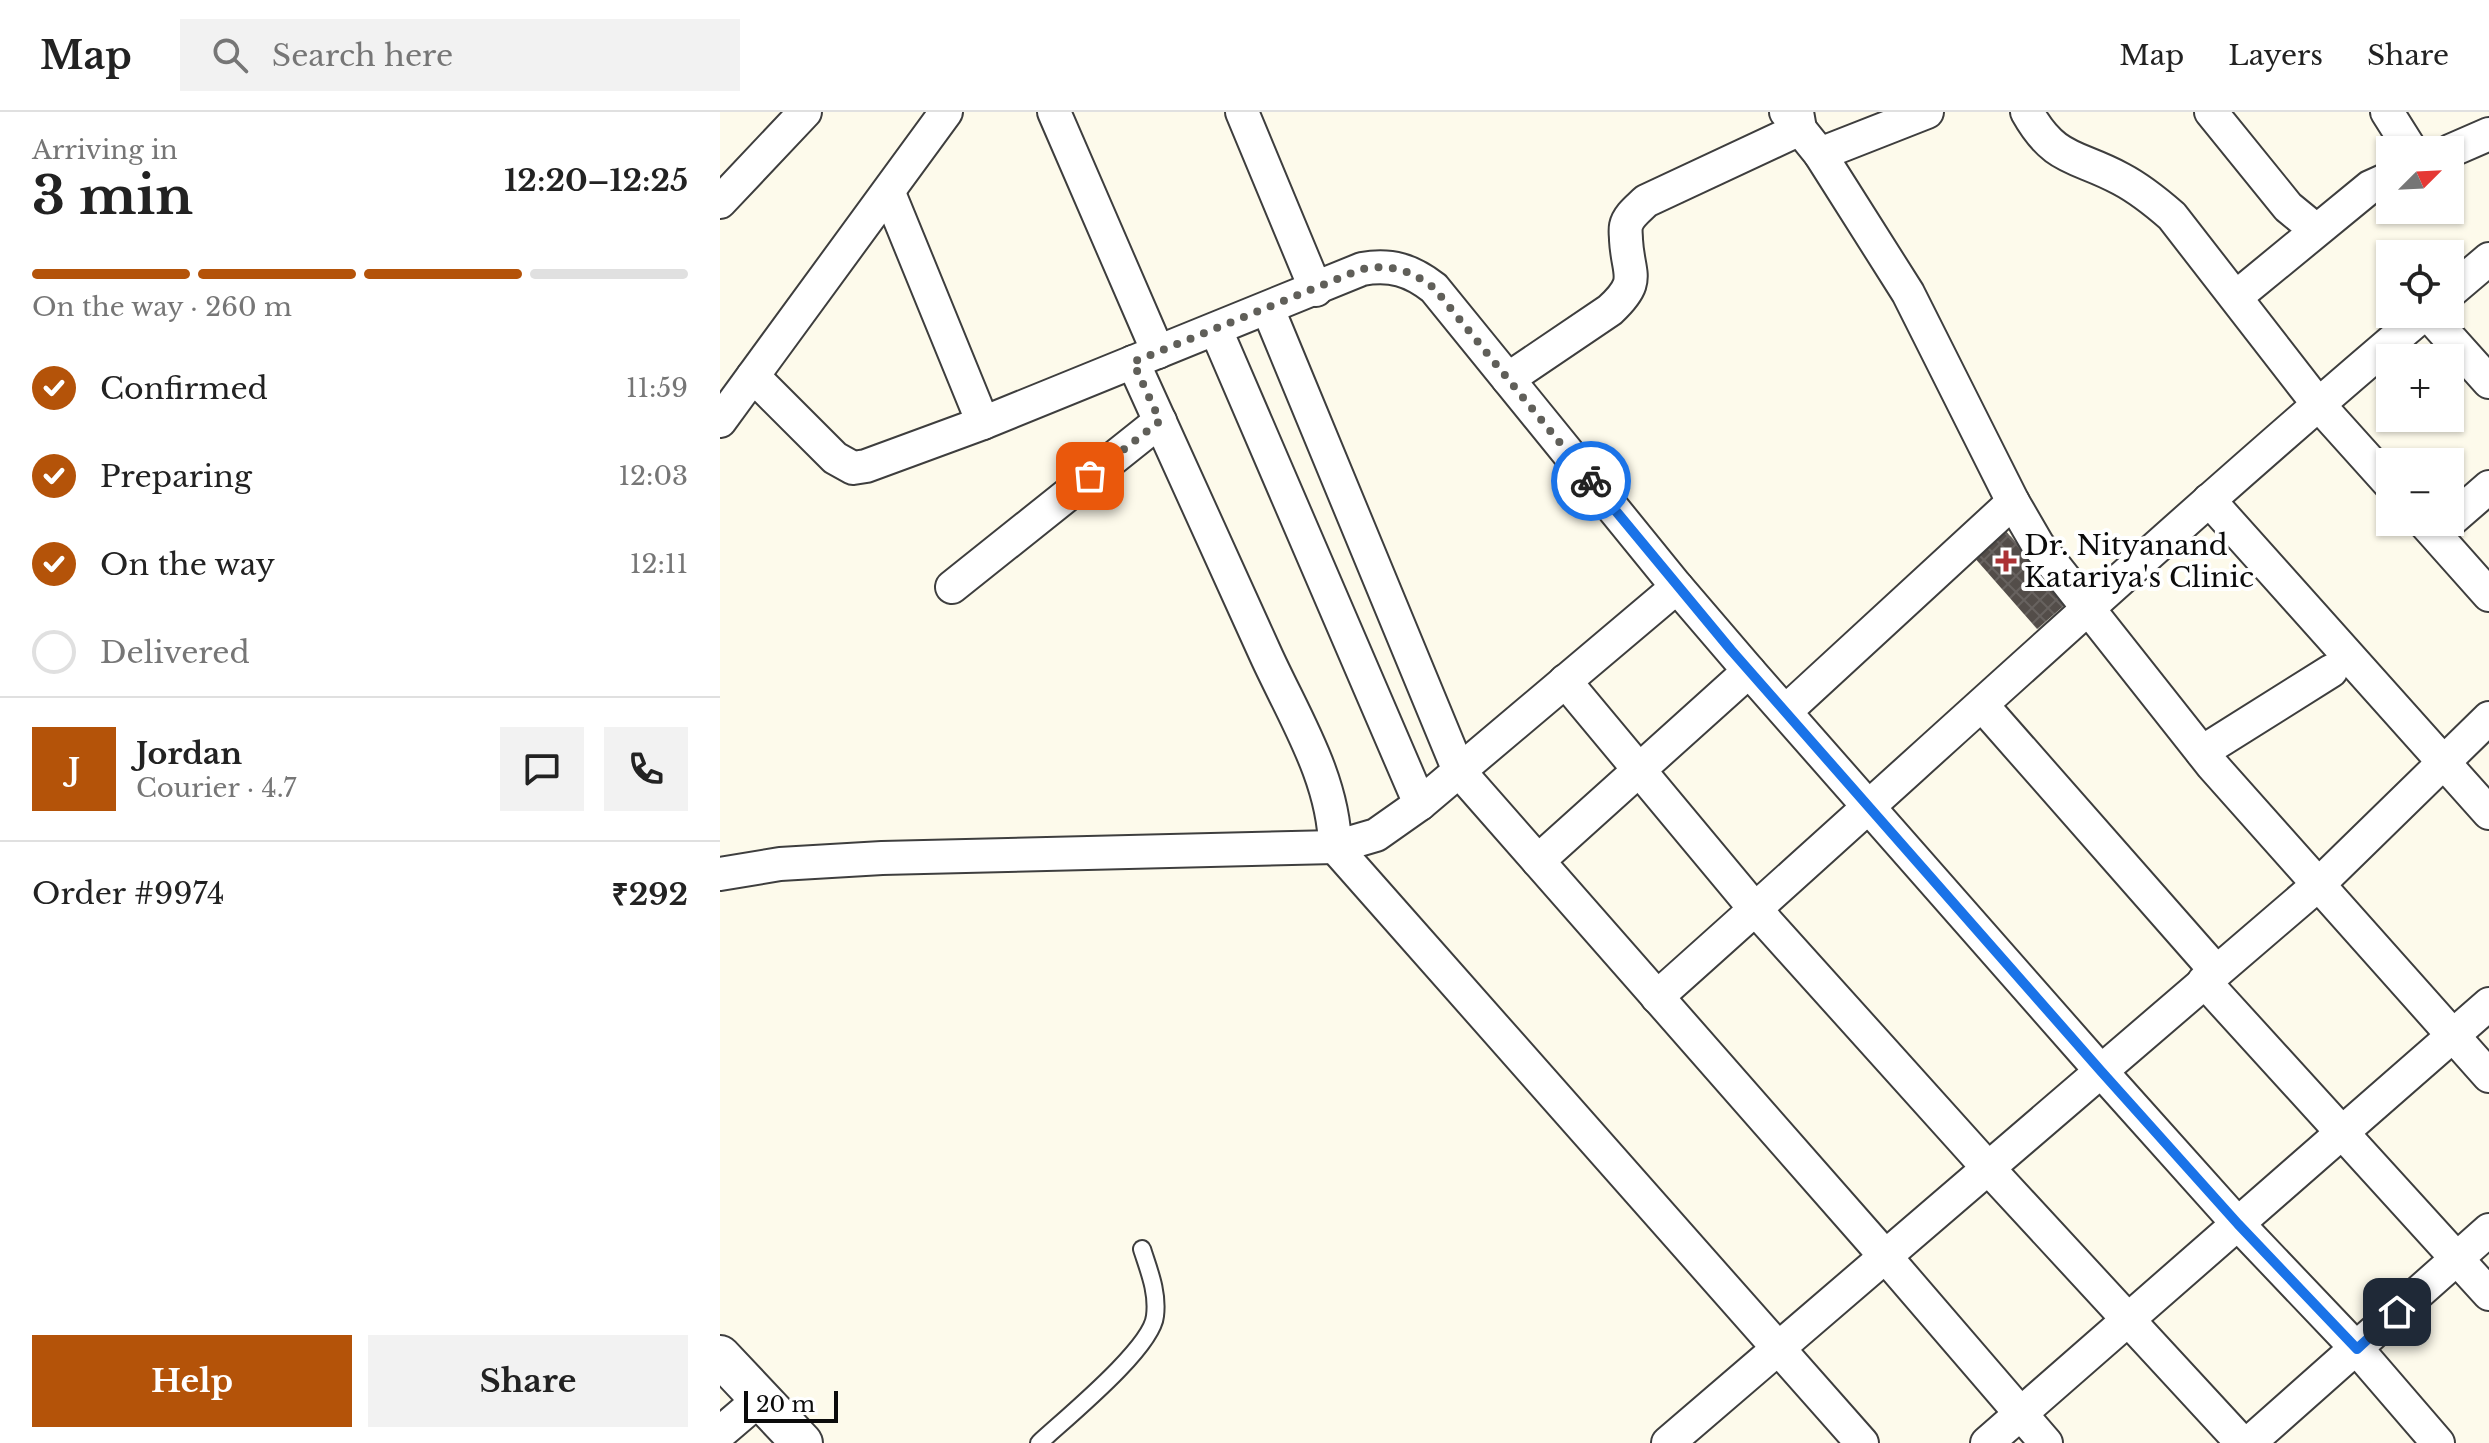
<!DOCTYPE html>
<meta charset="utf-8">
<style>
body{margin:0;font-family:"Libre Baskerville",serif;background:#f2f2f2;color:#222;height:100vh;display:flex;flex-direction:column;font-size:30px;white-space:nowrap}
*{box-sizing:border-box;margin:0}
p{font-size:26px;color:#767676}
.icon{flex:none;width:44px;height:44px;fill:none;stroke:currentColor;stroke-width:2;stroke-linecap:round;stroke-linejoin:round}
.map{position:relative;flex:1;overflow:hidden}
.sheet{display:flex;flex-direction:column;background:#fff;width:720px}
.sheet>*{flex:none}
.needle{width:52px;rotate:66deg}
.buttons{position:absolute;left:1656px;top:24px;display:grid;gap:16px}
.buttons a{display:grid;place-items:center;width:88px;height:88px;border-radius:0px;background:#fff;box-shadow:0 2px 6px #0004;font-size:40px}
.scale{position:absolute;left:24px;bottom:20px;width:94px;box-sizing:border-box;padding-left:8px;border:4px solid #0b0b0b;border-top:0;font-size:22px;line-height:28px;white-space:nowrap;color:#0b0b0b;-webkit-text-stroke:6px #fff;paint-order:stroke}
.pin{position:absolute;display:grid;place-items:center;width:68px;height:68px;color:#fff;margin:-34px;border-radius:16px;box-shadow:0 4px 12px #0006}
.courier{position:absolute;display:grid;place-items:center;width:80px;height:80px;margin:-40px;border:6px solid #1a73e8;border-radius:50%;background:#fff;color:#222;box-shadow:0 2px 10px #0007}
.summary em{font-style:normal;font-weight:700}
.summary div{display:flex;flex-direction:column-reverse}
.summary{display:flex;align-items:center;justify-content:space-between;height:136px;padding:0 32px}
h1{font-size:52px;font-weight:700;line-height:60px}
.bar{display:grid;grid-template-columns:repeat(4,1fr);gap:12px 8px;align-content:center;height:96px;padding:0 32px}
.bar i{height:10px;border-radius:6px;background:#e0e0e0}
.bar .on{background:#b45309}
.bar p{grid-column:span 4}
.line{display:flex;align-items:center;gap:20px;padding:0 32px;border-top:2px solid #e0e0e0}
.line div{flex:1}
.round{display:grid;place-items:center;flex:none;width:84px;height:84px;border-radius:0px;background:#f2f2f2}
ol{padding:0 32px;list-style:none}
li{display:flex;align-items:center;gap:24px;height:88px}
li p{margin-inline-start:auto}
li .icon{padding:8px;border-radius:50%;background:#b45309;color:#fff;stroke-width:4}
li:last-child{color:#767676}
li i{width:44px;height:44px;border:4px solid #e0e0e0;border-radius:50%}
.button{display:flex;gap:16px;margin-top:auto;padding:16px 32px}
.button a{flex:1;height:92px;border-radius:0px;background:#b45309;color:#fff;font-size:32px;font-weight:700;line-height:92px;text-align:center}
.button a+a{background:#f2f2f2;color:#222}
header{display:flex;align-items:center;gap:48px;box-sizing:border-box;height:112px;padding:0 40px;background:#fff;border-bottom:2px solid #e0e0e0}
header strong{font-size:38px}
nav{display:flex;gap:44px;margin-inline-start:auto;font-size:28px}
.search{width:560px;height:72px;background:#f2f2f2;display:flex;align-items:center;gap:20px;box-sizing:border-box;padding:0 28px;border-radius:0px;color:#767676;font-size:30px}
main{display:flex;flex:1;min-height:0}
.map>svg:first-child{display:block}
.building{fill:url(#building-cross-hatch);filter:url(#shadow)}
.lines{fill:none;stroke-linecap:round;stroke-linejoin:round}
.service-casing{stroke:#3e3e3e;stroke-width:20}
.minor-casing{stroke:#3e3e3e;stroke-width:36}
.tertiary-casing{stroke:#3e3e3e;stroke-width:44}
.service{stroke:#fff;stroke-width:16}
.minor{stroke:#fff;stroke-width:32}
.tertiary{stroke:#fff;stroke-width:40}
.done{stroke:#605f59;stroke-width:8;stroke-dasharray:0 14.4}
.route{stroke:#1a73e8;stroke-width:10}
.poi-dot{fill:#ac3234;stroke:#fff;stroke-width:3}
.labels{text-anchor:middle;stroke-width:8;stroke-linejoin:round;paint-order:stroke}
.poi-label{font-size:28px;fill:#0b0b0b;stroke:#fff;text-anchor:start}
</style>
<header>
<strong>Map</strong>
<div class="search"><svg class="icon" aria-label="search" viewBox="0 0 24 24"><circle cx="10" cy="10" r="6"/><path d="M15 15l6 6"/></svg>Search here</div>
<nav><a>Map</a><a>Layers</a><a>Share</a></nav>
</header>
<main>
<section class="sheet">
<div class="summary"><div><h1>3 min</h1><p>Arriving in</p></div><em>12:20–12:25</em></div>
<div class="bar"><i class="on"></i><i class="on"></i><i class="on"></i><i></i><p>On the way · 260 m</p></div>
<ol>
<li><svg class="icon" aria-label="check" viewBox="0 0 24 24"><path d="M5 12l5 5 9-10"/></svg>Confirmed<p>11:59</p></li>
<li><svg class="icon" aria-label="check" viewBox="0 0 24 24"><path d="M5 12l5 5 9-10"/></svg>Preparing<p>12:03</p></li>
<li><svg class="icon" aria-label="check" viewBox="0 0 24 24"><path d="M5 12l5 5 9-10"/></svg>On the way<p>12:11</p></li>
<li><i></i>Delivered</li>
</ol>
<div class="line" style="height:144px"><b class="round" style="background:#b45309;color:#fff">J</b><div><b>Jordan</b><p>Courier · 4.7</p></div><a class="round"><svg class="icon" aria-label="chat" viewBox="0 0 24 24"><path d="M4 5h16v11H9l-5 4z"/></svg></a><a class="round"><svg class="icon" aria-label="phone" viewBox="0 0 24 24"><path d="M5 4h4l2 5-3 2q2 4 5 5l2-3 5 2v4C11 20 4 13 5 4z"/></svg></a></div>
<div class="line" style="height:104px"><div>Order #9974</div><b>₹292</b></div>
<div class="button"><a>Help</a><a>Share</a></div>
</section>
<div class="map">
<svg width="1769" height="1331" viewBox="0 0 1769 1331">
<defs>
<pattern id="building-cross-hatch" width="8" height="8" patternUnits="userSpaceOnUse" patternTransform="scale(2)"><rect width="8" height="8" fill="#534d49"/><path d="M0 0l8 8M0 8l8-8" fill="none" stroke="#67625f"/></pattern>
<filter id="shadow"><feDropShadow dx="7" dy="7" stdDeviation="0" flood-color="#0004"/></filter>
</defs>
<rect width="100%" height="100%" fill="#fdfaeb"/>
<!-- building -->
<polygon class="building" points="1284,417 1348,490 1317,517 1253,444"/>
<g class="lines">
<!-- service casing -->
<g class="service-casing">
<path id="service" d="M319,1331c27,-25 113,-95 116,-127 3,-24 -6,-45 -13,-67"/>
</g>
<!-- minor casing -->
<g class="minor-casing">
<g id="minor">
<polyline points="334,0 438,240"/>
<polyline points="522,0 596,178"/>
<polyline points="1066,0 1100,42 1188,181 1293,390 1318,433 1492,653 1769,964"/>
<path d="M1307,0c28,50 50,43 94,67 19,10 35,23 51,37l146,188 72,80"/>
<polyline points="1491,0 1568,95 1596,118"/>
<polyline points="1667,0 1691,38"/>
<polyline points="1730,39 1769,22"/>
<polyline points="1100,42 1207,0"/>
<polyline points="169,81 263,311"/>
<polyline points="0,90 85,0"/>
<polyline points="1730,180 1769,147"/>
<polyline points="1516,185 1650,75 1670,66"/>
<polyline points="548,197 739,659 1165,1144 1326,1331"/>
<polyline points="1708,202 1769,270"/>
<polyline points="496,218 700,692"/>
<path d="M413,250c44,97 88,194 132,291 28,62 69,125 70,194l527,596"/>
<path d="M33,264l82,82 18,10 13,-2 117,-43 379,-154c29,-5 49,1 72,19l243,299 72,84 351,399 138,154 119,125 81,94"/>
<path d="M788,267l102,-69c32,-30 18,-34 16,-70 0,-5 -1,-9 0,-14 2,-10 13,-18 20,-25l154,-72 -3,-17"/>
<polyline points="0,309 226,0"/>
<polyline points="1489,388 1769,701"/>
<polyline points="1730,409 1769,375"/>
<polyline points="1704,410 1769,483"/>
<polyline points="232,475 440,309"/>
<polyline points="845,569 1035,797 1269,1057 1522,1331"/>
<polyline points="1262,593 1496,859"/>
<polyline points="1066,599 1293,390"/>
<polyline points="1482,640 1611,559"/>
<polyline points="818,749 1029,559"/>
<polyline points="0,762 60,752 162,746 615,735 656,723 700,692 957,475"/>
<polyline points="1484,869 1769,1182"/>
<path d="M937,885c256,-228 506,-462 767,-683"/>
<polyline points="0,1321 41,1286"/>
<polyline points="948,1331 1599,772 1769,606"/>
<polyline points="1267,1331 1769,892"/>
<polyline points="1529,1331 1769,1118"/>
</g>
</g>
<!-- tertiary casing -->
<g class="tertiary-casing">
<polyline id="tertiary" points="0,1244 82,1331"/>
</g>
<!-- service -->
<use href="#service" class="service"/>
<!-- minor -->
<use href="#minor" class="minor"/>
<!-- tertiary -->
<use href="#tertiary" class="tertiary"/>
</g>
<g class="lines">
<!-- done -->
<path class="done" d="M370,364l70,-55 -27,-59 229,-93c29,-5 49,1 72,19l157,193"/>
<!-- route -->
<polyline class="route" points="871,369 1011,538 1380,958 1518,1112 1637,1237 1677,1200"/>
</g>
<!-- markers -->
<path class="poi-dot" d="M1282 437h8v8h8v8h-8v8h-8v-8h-8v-8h8z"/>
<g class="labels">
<!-- poi labels -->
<g class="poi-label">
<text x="1304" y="443">Dr. Nityanand<tspan x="1304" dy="32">Katariya's Clinic</tspan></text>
</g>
</g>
</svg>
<div class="buttons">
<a><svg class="needle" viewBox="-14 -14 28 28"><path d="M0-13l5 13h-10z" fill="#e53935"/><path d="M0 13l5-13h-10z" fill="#767676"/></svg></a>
<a><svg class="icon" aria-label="locate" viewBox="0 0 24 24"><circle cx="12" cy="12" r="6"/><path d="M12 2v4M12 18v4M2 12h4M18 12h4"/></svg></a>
<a>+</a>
<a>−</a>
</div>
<div class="scale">20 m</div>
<div class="pin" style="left:370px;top:364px;background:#ea580c"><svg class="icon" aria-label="bag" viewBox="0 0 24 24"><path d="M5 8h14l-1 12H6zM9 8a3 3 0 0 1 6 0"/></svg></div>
<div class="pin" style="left:1677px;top:1200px;background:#1f2937"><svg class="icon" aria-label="home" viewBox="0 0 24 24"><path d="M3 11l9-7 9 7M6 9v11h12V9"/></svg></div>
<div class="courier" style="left:871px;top:369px"><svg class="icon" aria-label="bike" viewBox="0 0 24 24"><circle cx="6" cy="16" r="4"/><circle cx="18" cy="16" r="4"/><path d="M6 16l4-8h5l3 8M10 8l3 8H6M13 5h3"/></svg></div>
</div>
</main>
